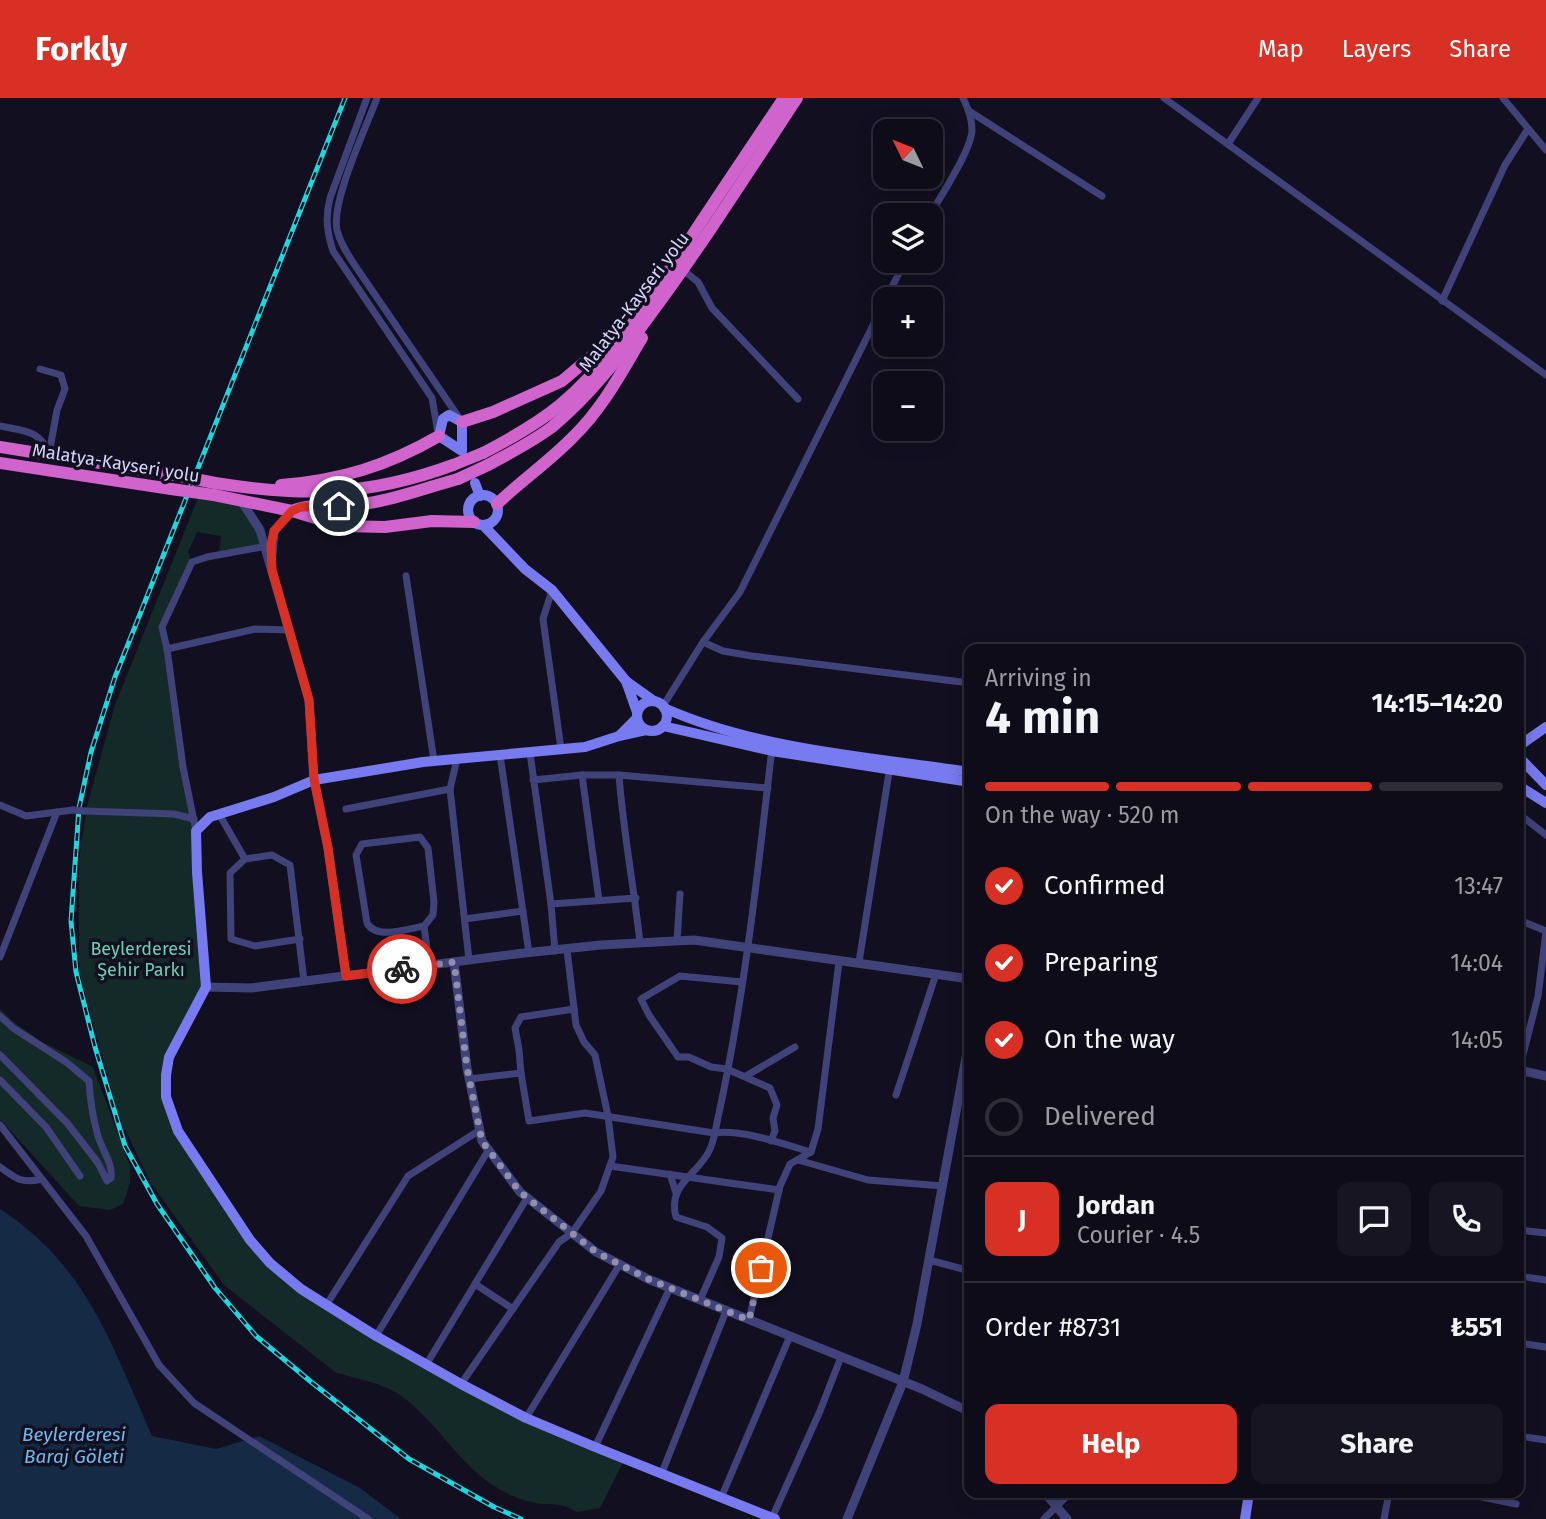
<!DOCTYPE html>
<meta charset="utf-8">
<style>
body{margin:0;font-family:"Fira Sans",sans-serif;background:#171521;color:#f1f3f6;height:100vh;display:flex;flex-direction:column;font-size:26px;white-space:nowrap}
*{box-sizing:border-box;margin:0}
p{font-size:23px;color:#9b9ba2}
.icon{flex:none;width:38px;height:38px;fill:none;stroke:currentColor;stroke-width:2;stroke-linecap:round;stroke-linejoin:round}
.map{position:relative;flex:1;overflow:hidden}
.side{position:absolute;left:964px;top:546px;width:560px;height:854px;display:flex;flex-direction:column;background:#0e0c18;border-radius:14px;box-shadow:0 4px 18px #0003,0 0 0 2px #2e2c37}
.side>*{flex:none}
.needle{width:46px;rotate:313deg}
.controls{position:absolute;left:873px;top:21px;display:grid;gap:14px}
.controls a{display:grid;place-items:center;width:70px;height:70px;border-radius:14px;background:#0e0c18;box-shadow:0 4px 18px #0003,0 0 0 2px #2e2c37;font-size:35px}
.pin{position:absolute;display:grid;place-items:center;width:60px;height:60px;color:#fff;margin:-30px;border:4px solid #fff;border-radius:50%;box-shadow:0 2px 7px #0007}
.courier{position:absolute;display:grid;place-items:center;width:70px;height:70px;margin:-35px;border:5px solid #d93025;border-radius:50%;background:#fff;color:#222;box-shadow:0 2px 9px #0007}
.summary em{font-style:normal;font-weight:700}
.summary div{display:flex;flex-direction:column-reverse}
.summary{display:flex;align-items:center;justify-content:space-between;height:119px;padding:0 21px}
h1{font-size:46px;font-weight:700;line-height:52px}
.bar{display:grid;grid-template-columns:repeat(4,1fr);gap:10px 7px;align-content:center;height:84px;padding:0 21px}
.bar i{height:9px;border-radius:5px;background:#2e2c37}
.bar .current{background:#d93025}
.bar p{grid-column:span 4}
.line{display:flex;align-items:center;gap:18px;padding:0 21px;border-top:2px solid #2e2c37}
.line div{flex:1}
.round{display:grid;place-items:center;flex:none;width:74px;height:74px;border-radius:14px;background:#171521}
ol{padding:0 21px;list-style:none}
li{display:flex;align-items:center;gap:21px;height:77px}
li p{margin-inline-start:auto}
li .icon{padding:7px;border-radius:50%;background:#d93025;color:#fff;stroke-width:4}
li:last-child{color:#9b9ba2}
li i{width:38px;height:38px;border:4px solid #2e2c37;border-radius:50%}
.primary-button{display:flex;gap:14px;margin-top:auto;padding:14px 21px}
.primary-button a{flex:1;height:80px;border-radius:14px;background:#d93025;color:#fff;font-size:28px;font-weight:700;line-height:80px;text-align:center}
.primary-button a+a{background:#171521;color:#f1f3f6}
header{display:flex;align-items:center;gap:42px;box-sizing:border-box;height:98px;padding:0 35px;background:#d93025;color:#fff}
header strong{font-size:33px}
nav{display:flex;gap:38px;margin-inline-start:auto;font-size:24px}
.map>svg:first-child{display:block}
.green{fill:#142a28}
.water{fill:#152a45}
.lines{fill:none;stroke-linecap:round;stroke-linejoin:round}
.minor{stroke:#40427a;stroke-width:7}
.tertiary{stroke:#40427a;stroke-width:9}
.secondary{stroke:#777bef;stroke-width:10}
.trunk{stroke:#d063cc;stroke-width:12}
.rail-casing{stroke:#1bd8e0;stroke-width:5}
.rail{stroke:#121020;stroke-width:2.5;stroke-dasharray:8;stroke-linecap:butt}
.minor-bridge{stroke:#40427a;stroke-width:7}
.trunk-bridge{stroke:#d063cc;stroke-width:12}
.done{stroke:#918fae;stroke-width:7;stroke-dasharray:0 12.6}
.route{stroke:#d93025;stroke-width:9}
.labels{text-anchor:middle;stroke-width:7;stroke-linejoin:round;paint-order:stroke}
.street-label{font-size:18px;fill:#d6d4fa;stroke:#121020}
.park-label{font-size:18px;fill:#69d1b1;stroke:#121020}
.water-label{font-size:19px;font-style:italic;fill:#6fbbee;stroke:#121020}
</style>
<header>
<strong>Forkly</strong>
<nav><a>Map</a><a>Layers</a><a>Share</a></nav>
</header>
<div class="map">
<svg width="1546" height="1421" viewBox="0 0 1546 1421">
<rect width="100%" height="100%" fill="#121020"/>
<!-- green -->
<g class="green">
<path d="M200,395l42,9 23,44 -46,8 2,-18 -24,-4 -9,20 4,10 -30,65 34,204 10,156 -37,70 1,57 80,126 33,35 167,103 174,82 -24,48 -23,4c-21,-12 -26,-5 -46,-10 -11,-2 -25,-9 -35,-15 -38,-23 -60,-67 -96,-92 -20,-13 -44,-16 -65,-23l-111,-87 -73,-102 -32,-66 -40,-146v-112l8,-53 28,-101z"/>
<polygon points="0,911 15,925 42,944 93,969 130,1069 130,1085 123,1106 110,1112 79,1108 0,1021"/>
</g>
<!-- water -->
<path class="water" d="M0,1111c87,56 112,137 152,227l64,13 43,-13 101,52 41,31h-401z"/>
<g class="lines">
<!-- minor -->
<g class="minor">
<path d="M367,0l-37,100c-5,20 -3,34 3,53l99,147 6,35"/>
<path d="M377,0c-11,30 -46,103 -40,132 3,13 10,23 17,34l108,158"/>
<polyline points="1164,0 1546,277"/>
<polyline points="1503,0 1546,52"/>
<polyline points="969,13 1102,98"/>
<polyline points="1228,46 1258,0"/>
<path d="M930,117c10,-18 42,-66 42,-85 0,-12 -4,-22 -9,-32"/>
<polyline points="683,172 698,184 712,210 798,301"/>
<polyline points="1442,203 1505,67 1528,31"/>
<polyline points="40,271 61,277 65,291 57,312 49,356"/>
<path d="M0,328c22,5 39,3 49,27"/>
<polyline points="406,478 434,663"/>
<polyline points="552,492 543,521 561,651"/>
<polyline points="703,544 723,553 752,558 970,585"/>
<polyline points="167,551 162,529 192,464 207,459 267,448"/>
<polyline points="663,608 703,544 740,494 905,163"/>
<polyline points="530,655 551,806 555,853"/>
<polyline points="500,657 529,855"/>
<polyline points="457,661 450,691 469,862"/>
<polyline points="582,677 599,802"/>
<path d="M619,677c4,56 15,112 21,168"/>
<polyline points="533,682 582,677 619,677 768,690"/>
<polyline points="0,707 26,718 73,712"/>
<polyline points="346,711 450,691"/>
<polyline points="84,713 174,716 194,721"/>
<polyline points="219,716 245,761 272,757 290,767 304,883"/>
<polyline points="1519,716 1546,737"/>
<polyline points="196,733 183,669 167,551 255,531 290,532"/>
<polyline points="245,761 230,775 231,841 255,848 300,841"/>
<polyline points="551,806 636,800"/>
<polyline points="465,821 523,813"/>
<polyline points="1519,822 1546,833"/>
<path d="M424,828c-17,3 -48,14 -57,-3l-11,-68 6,-11 58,-7 8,11 6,54 -1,13 -9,11 5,39"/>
<polyline points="677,843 680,796"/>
<polyline points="0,859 57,714"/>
<polyline points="859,864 890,668"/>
<polyline points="742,884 680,878 641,901 649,917 678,959 689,959 711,969 727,971 770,990 777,1007 773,1020 775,1033 771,1043"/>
<path d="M0,918l13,12 53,34 23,19c1,19 4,37 9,55 4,14 15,27 13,42l-4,3 -9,-18 -30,-39 -68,-69"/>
<polyline points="1519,972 1538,898 1546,834"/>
<polyline points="521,975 519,952 515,930 521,919 574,911"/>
<polyline points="746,978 795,949"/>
<path d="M469,981l52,-6 8,48 56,-8 129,20c28,-4 69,11 97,19"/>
<polyline points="0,982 46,1029 80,1078"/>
<polyline points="896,997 936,876"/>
<polyline points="0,1027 86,1138 159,1267 194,1305 368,1421"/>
<polyline points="798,1062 868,1082 943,1088"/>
<polyline points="610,1068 779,1092"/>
<path d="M0,1069c16,12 22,17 42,12"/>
<polyline points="670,1076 676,1095"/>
<polyline points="1519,1132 1546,1135"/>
<polyline points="929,1162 970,1173"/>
<polyline points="1519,1178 1546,1182"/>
<polyline points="475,1186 513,1211"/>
<path d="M700,1202l19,-43 3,-19 -15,-11 -31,-10c-9,-34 23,-42 34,-68 5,-10 6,-24 9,-36 26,-120 39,-243 53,-365"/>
<polyline points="327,1206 408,1078 480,1032"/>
<polyline points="749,1222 780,1088 790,1066 811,1054 818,1031 839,864"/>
<polyline points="376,1238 489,1051"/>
<polyline points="1519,1245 1546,1249"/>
<polyline points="426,1267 527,1100"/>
<polyline points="461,1286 559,1144 572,1135 601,1093 613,1059 608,1018 595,957 584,944 576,927 567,852"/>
<polyline points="526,1320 620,1166"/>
<polyline points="1519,1338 1546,1342"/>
<polyline points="595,1349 670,1190"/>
<polyline points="661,1377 726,1213"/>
<polyline points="1463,1395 1516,1406"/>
<polyline points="721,1400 790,1238"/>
<polyline points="772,1420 820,1313 841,1259"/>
<polyline points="1044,1421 1070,1395"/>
<polyline points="1384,1421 1389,1395"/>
</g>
<!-- tertiary -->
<g class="tertiary">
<polyline points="242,404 260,432 309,602 314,682 328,750 346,878"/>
<polyline points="272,456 274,433 292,413"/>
<polyline points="454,864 467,970 482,1043 520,1094 596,1154 648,1181 922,1291 970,1314"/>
<polyline points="206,889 251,890 524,855 601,847 694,842 970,881"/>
<polyline points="1519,972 1546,978"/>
<polyline points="1045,1395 1067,1421"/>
<polyline points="847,1421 903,1284 917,1226 970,938"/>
</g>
<!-- secondary -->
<g class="secondary">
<polygon points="449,317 462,324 462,353 439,338 443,321"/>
<polyline points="475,385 480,398"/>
<circle cx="483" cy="412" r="15"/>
<polyline points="483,427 525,471 552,492 626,583"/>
<circle cx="652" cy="618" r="15"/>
<path d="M664,610c95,42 204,49 306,64"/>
<polyline points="637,614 626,583 654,603"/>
<polyline points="637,620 619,638 646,632"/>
<polyline points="663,628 772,653 970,684"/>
<polyline points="619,638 585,649 423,664 314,682 274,699 210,719 196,733 197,774 206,889 169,959 166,977 166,999 178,1033 250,1142 270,1165 301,1191 376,1238 461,1286 526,1320 595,1349 775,1421"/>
<polyline points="1519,648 1546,629"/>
<polyline points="1519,659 1546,687"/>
<polyline points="1519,688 1546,705"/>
<polyline points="1245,1421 1249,1395"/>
</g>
<!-- trunk -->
<g class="trunk">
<polyline points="462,324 493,314 562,283 613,240"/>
<polyline points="0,349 175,377"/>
<path d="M483,355c27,-14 54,-29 77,-48 50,-42 84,-98 120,-151 34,-52 69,-104 104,-156"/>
<polyline points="0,365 171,391"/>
<path d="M488,367c22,-12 44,-23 64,-38 39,-32 69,-72 98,-112 52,-70 99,-144 147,-217"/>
<path d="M215,385c89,14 154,13 238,-18"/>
<path d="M281,387c60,-5 106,-19 158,-49"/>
<polyline points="214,397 292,413 342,428 385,429 432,423 474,424"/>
<path d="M497,406c25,-24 53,-43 77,-68 29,-28 48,-65 68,-98"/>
<path d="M292,413c20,-8 44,-4 65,-6 34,-4 68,-17 101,-26"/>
</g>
<!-- rail casing -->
<g class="rail-casing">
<polyline id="rail" points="345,0 115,579 91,654 79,710 71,823 76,874 95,949 125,1048 157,1106 215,1190 256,1238 310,1283 409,1361 494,1409 521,1421"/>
</g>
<!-- rail -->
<use href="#rail" class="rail"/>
<!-- minor-bridge -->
<polyline class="minor-bridge" points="73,712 84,713"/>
<!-- trunk-bridge -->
<g class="trunk-bridge">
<polyline points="453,367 483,355"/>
<polyline points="175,377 215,385"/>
<polyline points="458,381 488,367"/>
<polyline points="171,391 214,397"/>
</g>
</g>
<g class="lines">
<!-- done -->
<polyline class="done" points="402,871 454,864 467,970 482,1043 520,1094 596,1154 648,1181 749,1222 761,1170"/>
<!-- route -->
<polyline class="route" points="339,408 301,409 292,413 274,433 271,447 272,472 309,602 314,681 328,750 346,878 402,871"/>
</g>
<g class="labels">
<!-- street labels -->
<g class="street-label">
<text transform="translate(634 204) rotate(-53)" y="6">Malatya-Kayseri yolu</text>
<text transform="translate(116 365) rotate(9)" y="6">Malatya-Kayseri yolu</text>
</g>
<!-- park labels -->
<g class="park-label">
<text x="141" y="857">Beylerderesi<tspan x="141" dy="21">Şehir Parkı</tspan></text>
</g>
<!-- water labels -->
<g class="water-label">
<text x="74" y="1343">Beylerderesi<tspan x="74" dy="22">Baraj Göleti</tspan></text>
</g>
</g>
</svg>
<div class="controls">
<a><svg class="needle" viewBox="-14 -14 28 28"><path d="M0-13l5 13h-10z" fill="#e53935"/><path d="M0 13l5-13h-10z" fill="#9b9ba2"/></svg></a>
<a><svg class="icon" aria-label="layers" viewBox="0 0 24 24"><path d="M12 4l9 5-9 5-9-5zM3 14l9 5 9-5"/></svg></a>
<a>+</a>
<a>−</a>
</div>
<div class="pin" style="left:761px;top:1170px;background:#ea580c"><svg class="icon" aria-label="bag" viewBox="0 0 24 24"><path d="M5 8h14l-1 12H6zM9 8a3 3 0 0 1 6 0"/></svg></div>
<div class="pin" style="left:339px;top:408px;background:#1f2937"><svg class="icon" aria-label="home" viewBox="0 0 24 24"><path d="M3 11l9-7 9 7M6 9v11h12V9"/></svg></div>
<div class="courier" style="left:402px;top:871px"><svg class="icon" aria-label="bike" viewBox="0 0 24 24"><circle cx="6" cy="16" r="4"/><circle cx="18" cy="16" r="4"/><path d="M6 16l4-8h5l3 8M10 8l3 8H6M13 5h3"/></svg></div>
<section class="side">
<div class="summary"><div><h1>4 min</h1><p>Arriving in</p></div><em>14:15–14:20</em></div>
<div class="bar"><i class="current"></i><i class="current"></i><i class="current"></i><i></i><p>On the way · 520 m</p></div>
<ol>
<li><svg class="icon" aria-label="check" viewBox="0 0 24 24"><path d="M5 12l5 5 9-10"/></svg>Confirmed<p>13:47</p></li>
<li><svg class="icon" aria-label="check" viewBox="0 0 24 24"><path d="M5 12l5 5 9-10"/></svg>Preparing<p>14:04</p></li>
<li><svg class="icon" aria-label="check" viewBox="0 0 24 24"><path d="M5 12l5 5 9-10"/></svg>On the way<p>14:05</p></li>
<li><i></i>Delivered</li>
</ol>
<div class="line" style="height:126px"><b class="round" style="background:#d93025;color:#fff">J</b><div><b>Jordan</b><p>Courier · 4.5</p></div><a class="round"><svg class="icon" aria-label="chat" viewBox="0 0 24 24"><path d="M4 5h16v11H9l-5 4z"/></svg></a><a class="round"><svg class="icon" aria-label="phone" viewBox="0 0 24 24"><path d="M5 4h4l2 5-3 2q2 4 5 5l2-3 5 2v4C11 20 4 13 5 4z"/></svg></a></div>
<div class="line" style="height:91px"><div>Order #8731</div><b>₺551</b></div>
<div class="primary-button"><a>Help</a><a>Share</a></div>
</section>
</div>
